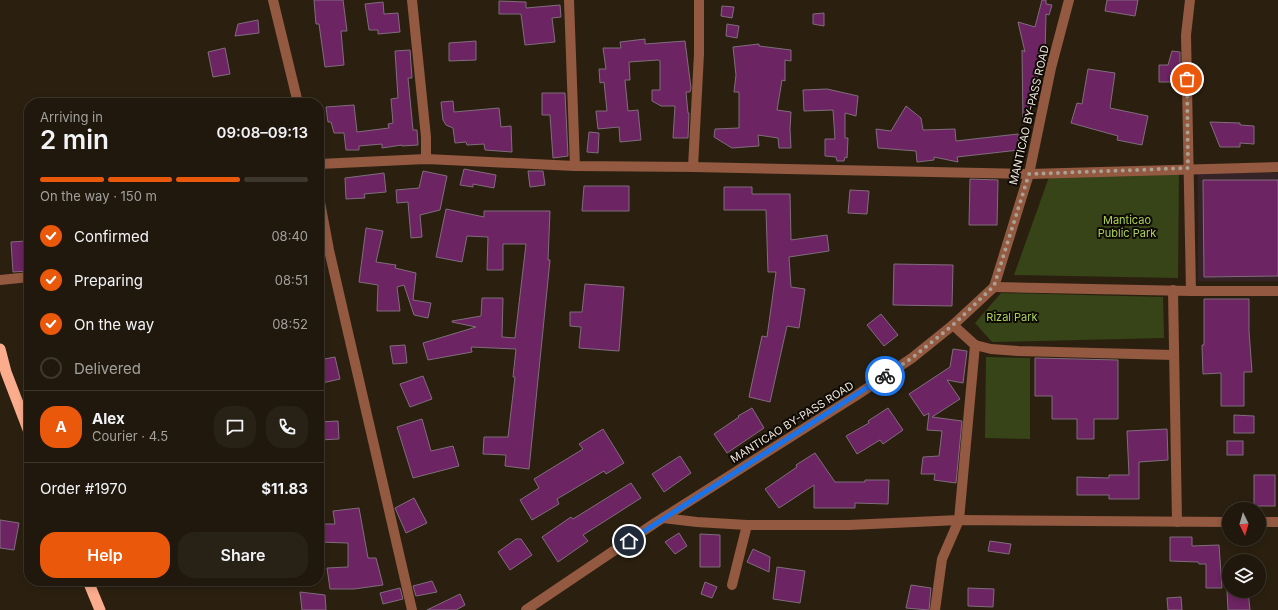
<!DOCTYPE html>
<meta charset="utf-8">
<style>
body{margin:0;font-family:Inter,sans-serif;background:#282115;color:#f1f3f6;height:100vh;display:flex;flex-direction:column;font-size:15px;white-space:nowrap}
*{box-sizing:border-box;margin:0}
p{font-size:13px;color:#a2a09d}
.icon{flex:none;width:22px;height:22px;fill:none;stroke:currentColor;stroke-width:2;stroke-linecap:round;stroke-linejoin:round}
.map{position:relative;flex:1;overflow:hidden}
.panel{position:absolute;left:24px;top:98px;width:300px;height:488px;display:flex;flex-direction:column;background:#20180c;border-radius:16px;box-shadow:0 2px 6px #0003,0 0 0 1px #3d372d}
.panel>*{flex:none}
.needle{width:26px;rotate:175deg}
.controls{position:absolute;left:1222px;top:502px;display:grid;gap:8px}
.controls a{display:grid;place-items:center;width:44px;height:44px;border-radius:50%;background:#20180c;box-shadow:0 2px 6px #0003,0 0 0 1px #3d372d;font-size:20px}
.pin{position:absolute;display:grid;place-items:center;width:34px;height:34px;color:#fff;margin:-17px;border:2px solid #fff;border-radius:50%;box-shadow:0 1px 4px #0007}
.courier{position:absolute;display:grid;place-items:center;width:40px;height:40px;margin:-20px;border:3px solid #1a73e8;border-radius:50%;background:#fff;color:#222;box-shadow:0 1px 5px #0007}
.summary em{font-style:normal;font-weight:600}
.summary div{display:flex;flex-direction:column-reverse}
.summary{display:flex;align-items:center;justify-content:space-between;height:68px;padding:0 16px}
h1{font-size:26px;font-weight:600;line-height:30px}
.bar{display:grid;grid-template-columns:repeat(4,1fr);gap:6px 4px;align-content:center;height:48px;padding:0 16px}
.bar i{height:5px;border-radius:3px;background:#3d372d}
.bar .on{background:#ea580c}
.bar p{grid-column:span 4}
.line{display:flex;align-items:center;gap:10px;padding:0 16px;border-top:1px solid #3d372d}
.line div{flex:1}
.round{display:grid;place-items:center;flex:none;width:42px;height:42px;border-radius:16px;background:#282115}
ol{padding:0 16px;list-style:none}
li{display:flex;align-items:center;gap:12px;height:44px}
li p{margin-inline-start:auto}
li .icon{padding:4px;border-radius:50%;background:#ea580c;color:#fff;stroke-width:4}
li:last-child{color:#a2a09d}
li i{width:22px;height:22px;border:2px solid #3d372d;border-radius:50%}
.button{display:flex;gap:8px;margin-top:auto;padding:8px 16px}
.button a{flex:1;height:46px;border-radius:16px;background:#ea580c;color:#fff;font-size:16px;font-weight:600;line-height:46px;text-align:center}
.button a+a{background:#282115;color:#f1f3f6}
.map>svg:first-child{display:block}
.medical{fill:#362327}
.green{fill:#364417}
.building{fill:#6c2462;stroke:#806d7c}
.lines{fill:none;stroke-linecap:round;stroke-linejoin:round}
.minor{stroke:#935941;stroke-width:10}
.tertiary{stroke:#935941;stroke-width:10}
.trunk{stroke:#faac8c;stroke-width:11}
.done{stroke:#a9a194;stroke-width:4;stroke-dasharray:0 7.2}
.route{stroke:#1a73e8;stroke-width:5}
.labels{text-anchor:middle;stroke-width:4;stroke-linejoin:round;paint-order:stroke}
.street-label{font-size:11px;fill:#ede6db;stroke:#0f0a05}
.park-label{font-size:11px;fill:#add356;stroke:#0f0a05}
</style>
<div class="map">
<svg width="1278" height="610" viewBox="0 0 1278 610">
<rect width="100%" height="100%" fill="#2b2010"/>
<!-- medical -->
<rect class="medical" x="1198" y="173" width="80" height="108"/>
<!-- green -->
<g class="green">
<polygon points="1179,173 1178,278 1014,275 1049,177"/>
<polygon points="1001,293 1163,297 1164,338 992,342 975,323"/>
<polygon points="986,357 1030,358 1030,439 985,438"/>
</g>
<!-- building -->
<g class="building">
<polygon points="314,0 343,0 347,31 341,31 344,65 325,67 319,24 316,24"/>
<polygon points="1042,0 1046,0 1046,4 1052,5 1049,15 1046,14 1045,53 1039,52 1041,73 1038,72 1027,123 1023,123 1022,50 1025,52 1018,22 1035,27"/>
<polygon points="1107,0 1138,0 1135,16 1105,11"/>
<polygon points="499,1 526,2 526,8 560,5 561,17 552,18 555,42 525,45 521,14 499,14"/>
<polygon points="383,2 384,14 398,13 400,32 378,34 378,30 369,30 365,4"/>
<polygon points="722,6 734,7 732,18 721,16"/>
<polygon points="824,13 824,26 813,24 813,14"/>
<polygon points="258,20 259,33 235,36 238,24"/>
<polygon points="727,24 739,26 737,38 726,36"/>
<polygon points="645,39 645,44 685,41 691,88 690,92 686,92 688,113 689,113 688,138 673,138 675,106 661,106 652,101 652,90 660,90 660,61 658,60 629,62 630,80 625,80 628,111 638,110 641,140 620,142 619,127 598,129 596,111 607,111 604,82 600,83 599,69 606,69 603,48 621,48 620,42"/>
<polygon points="476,41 476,60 449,61 449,43"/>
<polygon points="759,44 759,46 791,50 791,61 785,60 785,81 782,80 777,110 791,112 790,129 791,148 779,148 778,138 758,135 759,146 732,148 714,137 715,129 739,128 739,92 734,92 736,75 733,47"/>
<polygon points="225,48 230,74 213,77 208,52"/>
<polygon points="410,50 412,78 408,78 413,130 417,130 418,145 402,146 402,145 382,148 382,144 359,146 359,150 346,150 344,133 334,133 331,122 328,122 326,107 354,105 357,132 389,128 388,124 393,123 391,99 398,98 395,51"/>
<polygon points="1172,51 1180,52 1180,82 1159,82 1159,65 1168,65"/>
<polygon points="1088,69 1115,73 1110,108 1148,116 1142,145 1117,140 1118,136 1071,123 1077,103 1082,104"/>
<polygon points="827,89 858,96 856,116 845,113 845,138 848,138 847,158 845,157 844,161 837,161 836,157 825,156 825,139 835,139 833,110 804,111 803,90"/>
<polygon points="542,93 565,93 568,156 553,158 550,115 542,115"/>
<polygon points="453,101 454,112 499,108 501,127 511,126 512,152 485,150 484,144 467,145 466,142 455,143 453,128 446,125 443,120 441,102"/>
<polygon points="906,106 921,118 923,130 955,129 956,141 1018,134 1019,150 957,157 958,162 934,157 934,160 917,162 916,151 878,148 876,129 891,131"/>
<polygon points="1210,122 1240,123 1240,125 1254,126 1254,144 1240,143 1240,147 1220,147"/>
<polygon points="589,132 599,133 598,153 587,152"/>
<polygon points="464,169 496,175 494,188 473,184 473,187 460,185"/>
<polygon points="423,171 447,176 440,210 420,215 422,237 411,238 408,202 397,203 396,190 419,188"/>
<polygon points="528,171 543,171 545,185 530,187"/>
<polygon points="384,173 386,192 364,194 365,198 346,199 345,178"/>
<polygon points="970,179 998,180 997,225 969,225"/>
<polygon points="1203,180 1278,180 1278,276 1204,277"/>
<polygon points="584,186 629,186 629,211 582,211"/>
<polygon points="724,187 752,187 752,194 790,194 791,240 827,235 829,251 789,257 791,287 805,289 799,328 787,326 770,402 749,397 762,336 767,337 776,272 768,272 766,210 724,210"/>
<polygon points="850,190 869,191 867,214 848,213"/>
<polygon points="446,209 484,217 484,211 550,211 548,260 550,260 529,469 505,466 506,455 483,454 484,437 508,437 515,377 513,377 516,349 471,347 472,352 428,360 423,343 476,327 452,322 452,321 481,316 482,298 503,298 502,337 515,338 526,244 503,244 503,270 487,270 488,237 467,236 462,262 436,257"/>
<polygon points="366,228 383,231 376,262 396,265 395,268 416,273 413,300 431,303 428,318 414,315 404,285 397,287 400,311 377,311 378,285 359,282"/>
<polygon points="26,241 28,271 13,272 11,242"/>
<polygon points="894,264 953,265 952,306 893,305"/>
<polygon points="585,284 624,287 619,351 579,348 581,327 570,326 570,312 582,312"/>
<polygon points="1204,299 1249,299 1249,331 1252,372 1244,372 1244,406 1221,406 1221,373 1203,374 1202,345 1204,345"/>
<polygon points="881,314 898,335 884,346 867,325"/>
<polygon points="405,345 407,363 393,364 390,346"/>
<polygon points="953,349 967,351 963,383 947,380 960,399 932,417 962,421 956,483 934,480 935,474 921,474 923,457 939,456 942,431 927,430 929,413 924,416 909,394 950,367"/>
<polygon points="335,357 340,379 322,383 319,371 319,360"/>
<polygon points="1035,358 1118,360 1118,419 1094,419 1094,439 1077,439 1077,419 1052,419 1052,396 1035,396"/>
<polygon points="423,376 432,399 410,407 400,384"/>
<polygon points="752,408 764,428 727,453 714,434 739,417 738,416"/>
<polygon points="888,408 903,430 883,444 880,440 857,454 846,436 869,423 868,421"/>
<polygon points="1234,415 1254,416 1254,433 1234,433"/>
<polygon points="422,419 431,451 453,446 459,466 413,478 397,427"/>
<polygon points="338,421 339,439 319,440 319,422"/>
<polygon points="603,429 624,463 606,474 604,471 557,499 559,504 532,520 520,500 539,488 534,479 583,449 579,444"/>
<polygon points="1167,429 1168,460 1139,462 1139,499 1109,499 1109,495 1077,495 1077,477 1109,478 1109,475 1129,475 1127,431"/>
<rect x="1227" y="441" width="16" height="14"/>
<polygon points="815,453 835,482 865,482 865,480 889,480 888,504 855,503 855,508 814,508 814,485 779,508 765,489 797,467 796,465"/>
<polygon points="680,456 691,473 664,492 652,474"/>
<rect x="1254" y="475" width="21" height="31"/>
<polygon points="631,483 641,498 583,535 588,541 558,562 542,537 571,517 573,519"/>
<polygon points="414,498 427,523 406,533 395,508"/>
<polygon points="359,508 368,558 376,558 383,585 354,589 330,589 327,568 348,567 348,543 319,542 319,524 335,524 333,511"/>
<polygon points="0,520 19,523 14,550 0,548"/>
<polygon points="679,533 687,546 675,554 665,542"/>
<polygon points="700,534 720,535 720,567 700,567"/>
<polygon points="1170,537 1192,537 1192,546 1219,545 1222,588 1206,588 1206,564 1199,564 1198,562 1170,561"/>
<polygon points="516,539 521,539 532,555 510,570 498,552"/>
<polygon points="990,541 1011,544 1009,554 988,551"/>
<polygon points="753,549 770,557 769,572 747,562"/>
<polygon points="777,567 805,571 800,603 773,599"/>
<polygon points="432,581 437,592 416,596 413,586"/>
<polygon points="705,582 717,587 712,598 701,594"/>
<polygon points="911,585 931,588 929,610 906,608"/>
<polygon points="400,588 403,599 383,604 380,593"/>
<polygon points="968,588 994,589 993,607 968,606"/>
<polygon points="1227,591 1248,591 1250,610 1228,610"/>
<polygon points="300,592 325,595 326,610 302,610"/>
<polygon points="460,594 465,605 456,610 427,610"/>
<polygon points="1181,597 1182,610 1168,610 1167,598"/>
</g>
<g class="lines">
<!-- minor -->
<g class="minor">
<polyline points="273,0 298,103"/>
<polyline points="412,0 426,137 426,159"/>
<polyline points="569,0 575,166"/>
<polyline points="1190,0 1186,35 1191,291"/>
<polyline points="319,164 426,159 575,166 693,167 1029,174 1278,167"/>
<polyline points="693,167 699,54 699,0"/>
<polyline points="319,197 329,250 412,610"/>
<polyline points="0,280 29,277"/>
<polyline points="994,287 1191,291 1278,291"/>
<polyline points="1173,290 1177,522"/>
<polyline points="975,345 991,349 1018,351 1174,355"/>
<polyline points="663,518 697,522 747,525 849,525 959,520 1229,522"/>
<polyline points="1259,522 1278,522"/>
<polyline points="732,585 747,525"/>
<polyline points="935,610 942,559 959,520 975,345 953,325"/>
</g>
<!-- tertiary -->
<polyline class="tertiary" points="526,610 655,523 857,395 912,358 953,325 994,287 1029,174 1051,68 1069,0"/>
<!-- trunk -->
<g class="trunk">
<polyline points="0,349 6,372 29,432"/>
<polyline points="88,581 100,610"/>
</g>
</g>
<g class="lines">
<!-- done -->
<polyline class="done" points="885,376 912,358 953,325 994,286 1029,174 1188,168 1187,79"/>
<!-- route -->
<polyline class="route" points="629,541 885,376"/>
</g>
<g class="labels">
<!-- street labels -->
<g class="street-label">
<text transform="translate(1029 115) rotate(-77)" y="4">MANTICAO BY-PASS ROAD</text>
<text transform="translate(792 422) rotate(-32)" y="4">MANTICAO BY-PASS ROAD</text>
</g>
<!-- park labels -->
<g class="park-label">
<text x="1127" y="224">Manticao<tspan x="1127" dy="13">Public Park</tspan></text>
<text x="1012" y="321">Rizal Park</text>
</g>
</g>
</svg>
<div class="controls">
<a><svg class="needle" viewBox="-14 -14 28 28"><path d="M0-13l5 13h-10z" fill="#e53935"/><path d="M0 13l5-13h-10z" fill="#a2a09d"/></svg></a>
<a><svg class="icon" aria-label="layers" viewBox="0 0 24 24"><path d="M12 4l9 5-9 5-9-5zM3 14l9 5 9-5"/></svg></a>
</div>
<div class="pin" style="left:1187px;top:79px;background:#ea580c"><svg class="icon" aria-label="bag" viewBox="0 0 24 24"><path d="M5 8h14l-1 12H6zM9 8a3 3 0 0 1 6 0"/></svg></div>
<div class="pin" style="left:629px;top:541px;background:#1f2937"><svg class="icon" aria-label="home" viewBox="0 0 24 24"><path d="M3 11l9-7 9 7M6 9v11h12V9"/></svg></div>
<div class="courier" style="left:885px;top:376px"><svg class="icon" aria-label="bike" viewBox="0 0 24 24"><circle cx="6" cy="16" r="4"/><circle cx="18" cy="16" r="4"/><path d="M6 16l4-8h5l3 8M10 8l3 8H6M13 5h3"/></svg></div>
<section class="panel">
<div class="summary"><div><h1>2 min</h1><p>Arriving in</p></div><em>09:08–09:13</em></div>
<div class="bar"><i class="on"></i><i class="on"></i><i class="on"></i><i></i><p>On the way · 150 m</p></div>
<ol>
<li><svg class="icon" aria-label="check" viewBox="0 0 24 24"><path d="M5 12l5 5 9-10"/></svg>Confirmed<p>08:40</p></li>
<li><svg class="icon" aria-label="check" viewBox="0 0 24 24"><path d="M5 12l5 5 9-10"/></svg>Preparing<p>08:51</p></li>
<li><svg class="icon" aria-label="check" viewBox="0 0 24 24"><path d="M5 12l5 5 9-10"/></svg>On the way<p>08:52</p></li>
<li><i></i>Delivered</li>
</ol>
<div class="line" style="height:72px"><b class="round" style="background:#ea580c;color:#fff">A</b><div><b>Alex</b><p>Courier · 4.5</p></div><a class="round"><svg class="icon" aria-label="chat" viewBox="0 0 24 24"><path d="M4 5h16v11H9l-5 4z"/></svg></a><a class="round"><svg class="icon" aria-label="phone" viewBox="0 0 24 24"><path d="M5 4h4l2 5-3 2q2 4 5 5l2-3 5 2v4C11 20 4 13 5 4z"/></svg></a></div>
<div class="line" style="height:52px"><div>Order #1970</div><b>$11.83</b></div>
<div class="button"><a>Help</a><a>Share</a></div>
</section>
</div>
